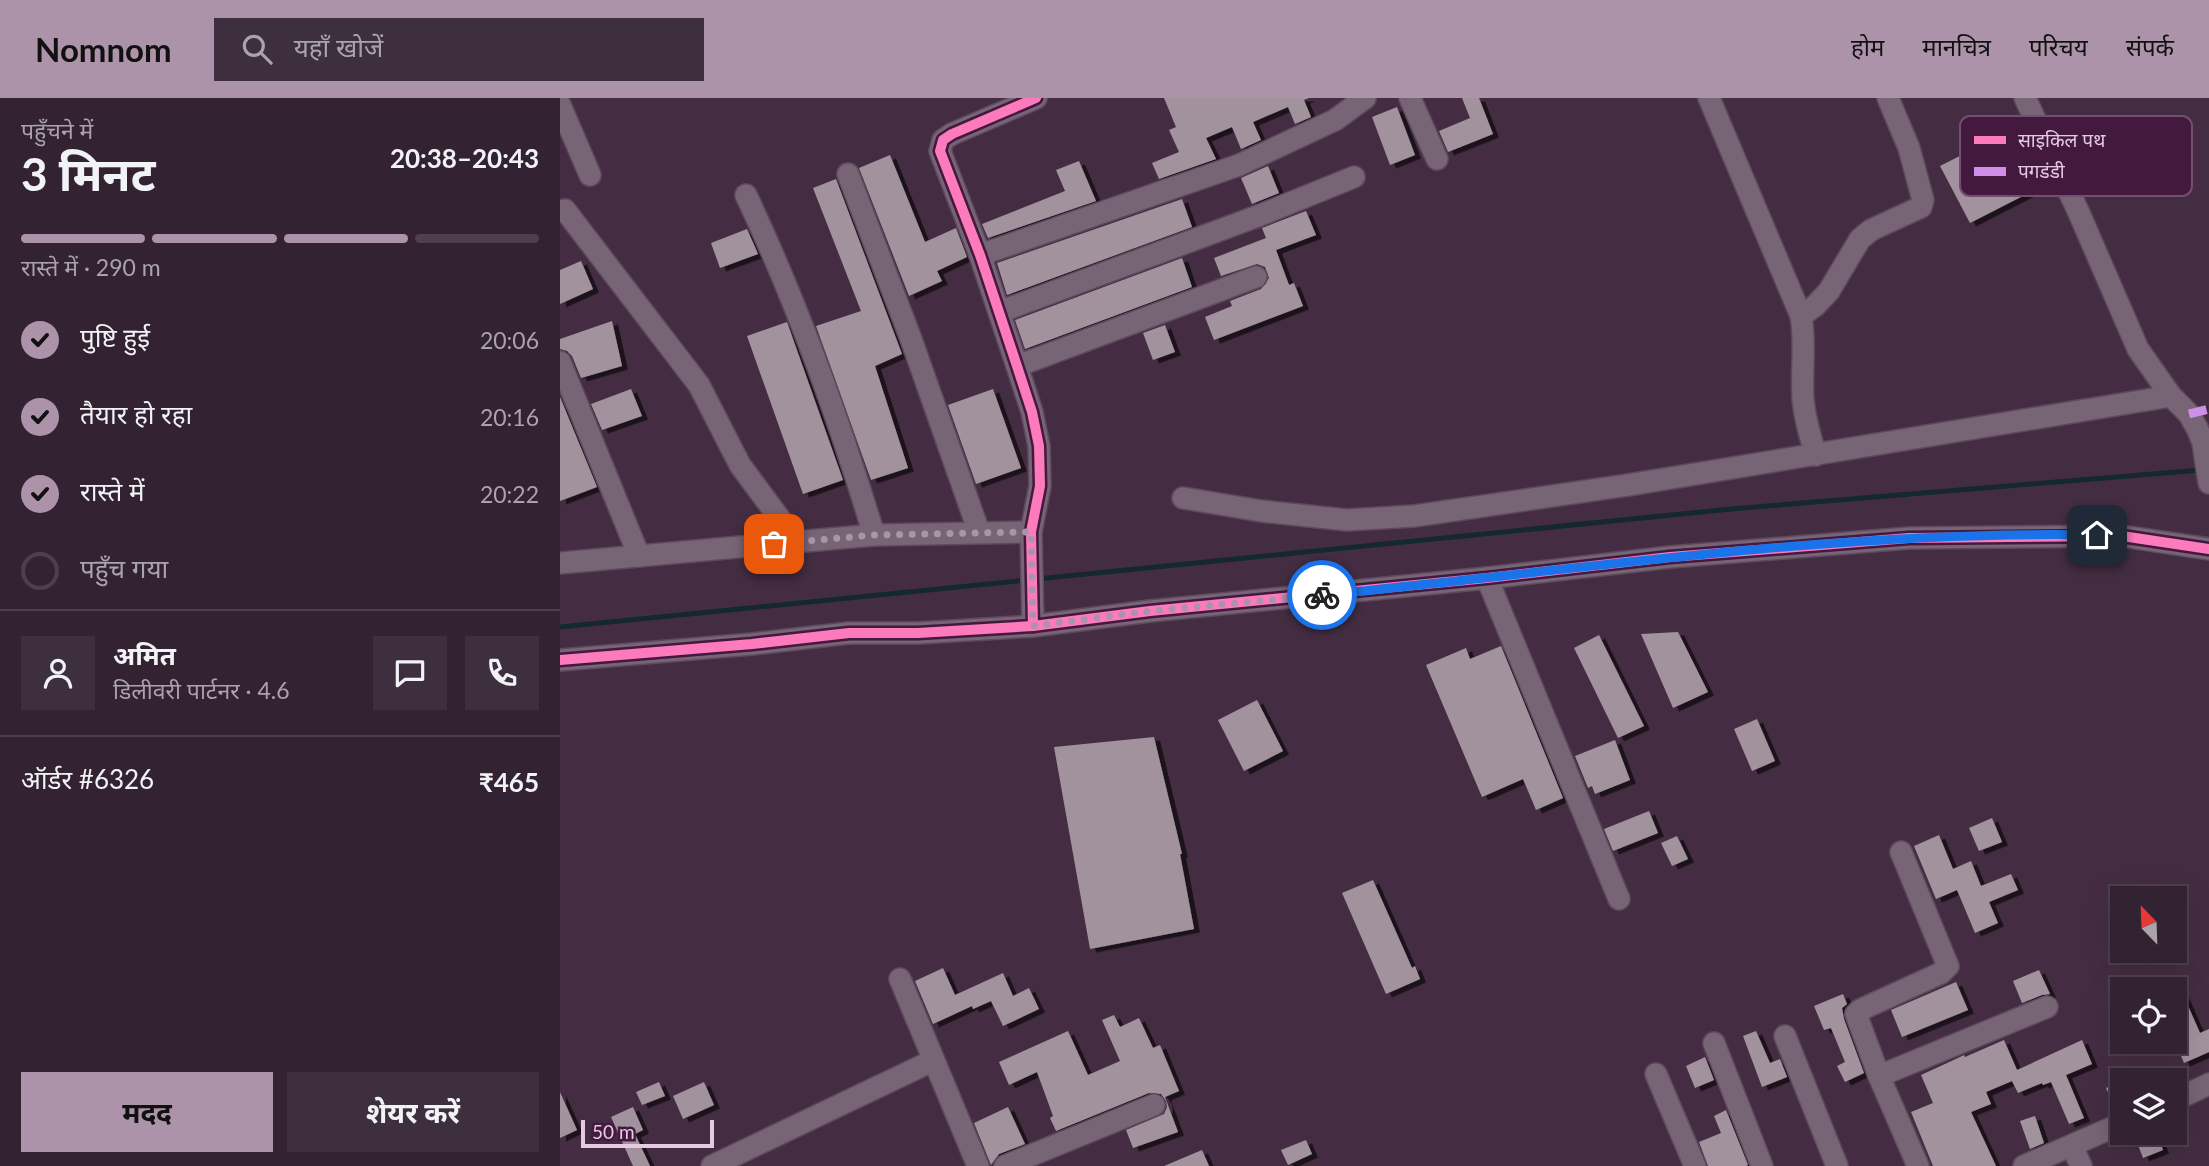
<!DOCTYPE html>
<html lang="hi">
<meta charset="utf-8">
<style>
body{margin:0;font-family:Lato,"Noto Sans Devanagari",sans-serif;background:#3e2f3e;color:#f1f3f6;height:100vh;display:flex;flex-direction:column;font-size:26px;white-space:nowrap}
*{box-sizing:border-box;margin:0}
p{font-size:23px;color:#a9a4ac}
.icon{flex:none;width:38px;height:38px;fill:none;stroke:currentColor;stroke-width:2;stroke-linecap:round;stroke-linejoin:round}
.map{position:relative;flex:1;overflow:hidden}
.panel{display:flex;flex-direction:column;background:#332232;width:560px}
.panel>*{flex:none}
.needle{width:46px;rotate:337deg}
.tools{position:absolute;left:1550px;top:788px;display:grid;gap:14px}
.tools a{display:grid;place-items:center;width:77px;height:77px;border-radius:0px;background:#332232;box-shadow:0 7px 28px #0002,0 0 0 2px #4e3f4d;font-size:35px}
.scale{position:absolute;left:21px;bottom:18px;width:133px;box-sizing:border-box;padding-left:7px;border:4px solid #e5cae1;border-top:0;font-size:19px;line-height:24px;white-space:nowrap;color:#e5cae1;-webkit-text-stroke:5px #43193f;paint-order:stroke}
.pin{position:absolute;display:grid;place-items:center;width:60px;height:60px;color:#fff;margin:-30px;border-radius:14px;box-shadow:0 4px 10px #0006}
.courier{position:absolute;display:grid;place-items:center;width:70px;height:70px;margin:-35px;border:5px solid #1a73e8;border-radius:50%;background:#fff;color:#222;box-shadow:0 2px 9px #0007}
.head em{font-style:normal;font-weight:700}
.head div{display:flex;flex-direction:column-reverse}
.head{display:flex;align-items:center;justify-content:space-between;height:119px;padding:0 21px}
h1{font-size:46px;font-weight:700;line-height:52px}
.bar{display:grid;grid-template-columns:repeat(4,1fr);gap:10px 7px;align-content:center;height:84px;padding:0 21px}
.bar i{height:9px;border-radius:5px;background:#4e3f4d}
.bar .active{background:#ad93a9}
.bar p{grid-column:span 4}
.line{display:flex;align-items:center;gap:18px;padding:0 21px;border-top:2px solid #4e3f4d}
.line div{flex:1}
.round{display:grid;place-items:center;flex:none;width:74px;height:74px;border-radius:0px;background:#3e2f3e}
ol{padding:0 21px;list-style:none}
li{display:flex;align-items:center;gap:21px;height:77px}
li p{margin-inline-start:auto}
li .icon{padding:7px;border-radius:50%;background:#ad93a9;color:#111;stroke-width:4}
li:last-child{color:#a9a4ac}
li i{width:38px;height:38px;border:4px solid #4e3f4d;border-radius:50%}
.primary-button{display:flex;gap:14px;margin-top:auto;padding:14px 21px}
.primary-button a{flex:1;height:80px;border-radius:0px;background:#ad93a9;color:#111;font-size:28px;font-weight:700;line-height:80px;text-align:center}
.primary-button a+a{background:#3e2f3e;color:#f1f3f6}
header{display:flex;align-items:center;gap:42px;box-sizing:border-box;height:98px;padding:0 35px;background:#ad93a9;color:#111}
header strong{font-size:33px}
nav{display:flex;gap:38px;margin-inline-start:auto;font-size:24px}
.search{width:490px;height:63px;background:#3e2f3e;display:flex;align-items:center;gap:18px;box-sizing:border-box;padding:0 24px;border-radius:0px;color:#a9a4ac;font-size:26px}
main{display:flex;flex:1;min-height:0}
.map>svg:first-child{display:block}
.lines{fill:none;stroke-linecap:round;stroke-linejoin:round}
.stream{stroke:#15282d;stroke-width:5}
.building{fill:#a2929e;filter:url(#shadow)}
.street-casing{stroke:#5e495c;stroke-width:24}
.street{stroke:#776475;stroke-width:21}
.quiet{stroke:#ce8fe9;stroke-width:9;stroke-dasharray:18 9;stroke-linecap:butt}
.cycleway-casing{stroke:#43193f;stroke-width:15}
.cycleway{stroke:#fd7abc;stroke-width:10}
.done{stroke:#ad93a9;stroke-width:7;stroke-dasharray:0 12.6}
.route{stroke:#1a73e8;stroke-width:9}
.key{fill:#43193f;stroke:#744e70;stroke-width:2}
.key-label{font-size:19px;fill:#e5cae1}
</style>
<header>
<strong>Nomnom</strong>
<div class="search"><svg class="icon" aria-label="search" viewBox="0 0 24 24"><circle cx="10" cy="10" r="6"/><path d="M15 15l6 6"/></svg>यहाँ खोजें</div>
<nav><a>होम</a><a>मानचित्र</a><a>परिचय</a><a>संपर्क</a></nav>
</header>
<main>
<section class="panel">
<div class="head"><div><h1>3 मिनट</h1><p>पहुँचने में</p></div><em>20:38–20:43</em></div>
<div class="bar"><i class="active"></i><i class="active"></i><i class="active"></i><i></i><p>रास्ते में · 290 m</p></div>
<ol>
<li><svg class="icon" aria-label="check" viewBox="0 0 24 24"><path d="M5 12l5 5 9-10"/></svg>पुष्टि हुई<p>20:06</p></li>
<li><svg class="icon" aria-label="check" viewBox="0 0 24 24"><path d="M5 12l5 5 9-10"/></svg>तैयार हो रहा<p>20:16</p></li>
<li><svg class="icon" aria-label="check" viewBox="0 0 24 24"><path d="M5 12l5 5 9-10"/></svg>रास्ते में<p>20:22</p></li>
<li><i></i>पहुँच गया</li>
</ol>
<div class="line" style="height:126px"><a class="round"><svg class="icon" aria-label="person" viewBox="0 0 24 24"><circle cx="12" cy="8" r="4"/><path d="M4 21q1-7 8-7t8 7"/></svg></a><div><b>अमित</b><p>डिलीवरी पार्टनर · 4.6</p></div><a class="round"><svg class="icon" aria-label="chat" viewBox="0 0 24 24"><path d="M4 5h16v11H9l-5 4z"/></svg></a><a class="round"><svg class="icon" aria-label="phone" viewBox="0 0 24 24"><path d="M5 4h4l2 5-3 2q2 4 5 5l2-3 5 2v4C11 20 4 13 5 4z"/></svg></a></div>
<div class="line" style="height:91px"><div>ऑर्डर #6326</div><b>₹465</b></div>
<div class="primary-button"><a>मदद</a><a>शेयर करें</a></div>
</section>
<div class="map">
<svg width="1649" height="1068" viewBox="0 0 1649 1068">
<defs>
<filter id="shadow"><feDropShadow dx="6" dy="3.5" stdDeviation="0" flood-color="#0009"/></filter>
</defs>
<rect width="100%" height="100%" fill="#442d42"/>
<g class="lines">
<!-- stream -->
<g class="stream">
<polyline points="477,481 1171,411 1641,372"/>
<polyline points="0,529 467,482"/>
</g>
</g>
<!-- building -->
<g class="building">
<polygon points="604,0 749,0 744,2 751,19 735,26 728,9 693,24 701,42 681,51 672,29 646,40 656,61 599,81 592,65 619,54 609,32 616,29"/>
<polygon points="902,0 919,0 933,36 888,54 879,33 910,20"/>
<polygon points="837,9 855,57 830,67 812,19"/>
<polygon points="1463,26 1490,84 1410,125 1380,68"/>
<polygon points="330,57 365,144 396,130 407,159 377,173 382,183 349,198 299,70"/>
<polygon points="519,63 536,103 428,140 422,126 505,93 496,72"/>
<polygon points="708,68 719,95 692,106 681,80"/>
<polygon points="276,81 342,256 315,268 348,370 311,382 256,228 301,213 253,90"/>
<polygon points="622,101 632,129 447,197 437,165"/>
<polygon points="746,113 756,137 716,152 729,187 734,185 743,208 654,242 645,219 672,208 670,203 701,191 709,180 705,169 697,166 661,178 654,160 706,140 702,130"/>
<polygon points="187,131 198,156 160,170 151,145"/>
<polygon points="622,160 632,189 465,251 455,222"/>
<polygon points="21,163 33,191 0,206 0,172"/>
<polygon points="52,223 62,268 21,280 12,258 7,253 0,251 0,241"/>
<polygon points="227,224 283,382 243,396 187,238"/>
<polygon points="605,227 615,254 593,262 583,235"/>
<polygon points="71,291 82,318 42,332 31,306"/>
<polygon points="433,291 461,370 416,386 388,307"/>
<polygon points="0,299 37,389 0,403"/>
<polygon points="1118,534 1148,594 1113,610 1081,536"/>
<polygon points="1039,537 1084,628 1058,640 1014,550"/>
<polygon points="941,548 1003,700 976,712 963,681 922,699 866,567 906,550 910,561"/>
<polygon points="697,602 723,653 684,673 658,622"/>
<polygon points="1197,621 1215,663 1192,673 1174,631"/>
<polygon points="594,639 622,756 620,756 634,831 530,851 494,649"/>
<polygon points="1055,642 1070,682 1035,696 1032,688 1028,690 1015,658"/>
<polygon points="1089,713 1098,735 1053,753 1044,731"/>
<polygon points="1432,720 1442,744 1419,753 1409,730"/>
<polygon points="1379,737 1393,771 1411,763 1421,788 1451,776 1458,792 1429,804 1438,825 1415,835 1397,792 1376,801 1354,748"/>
<polygon points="1117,738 1128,761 1112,768 1101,745"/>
<polygon points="813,782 852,870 855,868 860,881 826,896 782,795"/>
<polygon points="383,870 395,897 443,875 453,898 469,890 479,911 443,928 431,903 413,911 412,908 373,926 355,883"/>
<polygon points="1479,872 1490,896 1482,897 1462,905 1453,883"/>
<polygon points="1615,878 1640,935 1649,931 1649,954 1624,965 1615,943 1629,943 1615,913"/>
<polygon points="1396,884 1408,912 1342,939 1331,912"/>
<polygon points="1283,896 1287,906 1282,910 1284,921 1304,975 1285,984 1277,968 1285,964 1271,930 1264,932 1254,908"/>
<polygon points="554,917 560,929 579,920 593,950 600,947 619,993 605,999 618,1034 573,1050 566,1032 604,1016 607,1009 606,1003 601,996 589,995 496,1033 490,1020 493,1018 477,974 449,987 439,964 508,933 528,977 560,963 542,922"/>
<polygon points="1196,933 1210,965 1220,961 1227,979 1202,989 1183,938"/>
<polygon points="1444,942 1457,972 1522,942 1532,966 1506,977 1524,1020 1509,1026 1491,984 1483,987 1482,985 1458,995 1452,983 1426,994 1431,1006 1411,1014 1436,1068 1373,1068 1351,1014 1373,1005 1361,977 1398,960 1404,957 1405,959"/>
<polygon points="1145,959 1154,982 1135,990 1126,968"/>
<polygon points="1563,983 1563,1012 1557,1013 1546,990"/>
<polygon points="99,984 105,998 82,1007 76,994"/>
<polygon points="144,984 154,1007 123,1021 113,998"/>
<polygon points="0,994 17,1032 0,1040"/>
<polygon points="73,1009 83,1032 75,1036 90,1068 73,1068 51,1019"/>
<polygon points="448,1009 465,1046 439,1056 431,1067 414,1025"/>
<polygon points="1166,1012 1188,1067 1186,1068 1148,1068 1139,1044 1161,1035 1154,1018"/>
<polygon points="1475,1018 1484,1045 1470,1051 1460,1023"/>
<polygon points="1587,1034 1596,1034 1603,1052 1583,1060 1575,1039"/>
<polygon points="746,1042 752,1056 728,1067 721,1052"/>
<polygon points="642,1052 649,1068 604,1068"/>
</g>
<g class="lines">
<!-- street casing -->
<g class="street-casing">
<g id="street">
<polyline points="850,0 877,61"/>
<path d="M1149,0l92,218c5,28 0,56 2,84 2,19 7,37 13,55"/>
<polyline points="1465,0 1519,115 1578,251 1611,298 1629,316 1638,332 1643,345 1649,385"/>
<polyline points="0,7 30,77"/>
<polyline points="288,76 351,241 419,434"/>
<path d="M186,97c52,110 93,224 128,340"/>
<polyline points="0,113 5,112 139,287 180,367 237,444"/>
<polyline points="420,157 679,67 775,22 805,0"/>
<polyline points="439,214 698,118 794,79"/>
<polyline points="1241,218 1255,208 1269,193 1300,141 1311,132 1361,109 1363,102 1349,50 1328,0"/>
<polyline points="0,264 79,458"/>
<polyline points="457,268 696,179"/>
<polyline points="623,400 701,413 787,422 854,418 1068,387 1611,298"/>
<polyline points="0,465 314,437 471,434"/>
<polyline points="927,480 1059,801"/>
<polyline points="473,528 471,434 480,388 479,348 472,314 457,268 420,157 380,53 383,42 392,36 476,0"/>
<polyline points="0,562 192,546 289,535 358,535 473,528 590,513 927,480 1110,459 1349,440 1562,438 1649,451"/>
<polyline points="1341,754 1388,868 1381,875 1300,912 1296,916 1319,978 1358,1068"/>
<polyline points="340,881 418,1068"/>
<polyline points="1225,938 1277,1068"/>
<polyline points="1154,945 1202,1068"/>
<polyline points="1096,976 1135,1068"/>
<polyline points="1319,978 1487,909"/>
<polyline points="1615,1002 1649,986"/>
<polyline points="1512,1048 1521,1068"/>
<polyline points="152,1068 372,963"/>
<polyline points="445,1068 594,1007"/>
<polyline points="1464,1068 1563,1025"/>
</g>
</g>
<!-- street -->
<use href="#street" class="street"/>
<!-- quiet -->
<polyline class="quiet" points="1629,316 1649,311"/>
<!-- cycleway casing -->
<g class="cycleway-casing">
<g id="cycleway">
<polyline points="473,528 471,434 480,388 479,348 472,314 457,268 420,157 380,53 383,42 392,36 476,0"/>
<polyline points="0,562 192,546 289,535 358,535 473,528 590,513 927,480 1110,459 1349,440 1562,438 1649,451"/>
</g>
</g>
<!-- cycleway -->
<use href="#cycleway" class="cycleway"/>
</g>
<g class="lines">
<!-- done -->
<polyline class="done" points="214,446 314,437 471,434 473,528 590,513 762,497"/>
<!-- route -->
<path class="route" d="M762,497c258,-25 516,-65 775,-60"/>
</g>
<!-- legend -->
<rect x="1400" y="18" width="232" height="80" rx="10" class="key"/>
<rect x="1414" y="38" width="32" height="8" fill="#fd7abc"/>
<rect x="1414" y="69" width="32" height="9" fill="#ce8fe9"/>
<g class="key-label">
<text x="1458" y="49">साइकिल पथ</text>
<text x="1458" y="80">पगडंडी</text>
</g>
</svg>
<div class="tools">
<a><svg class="needle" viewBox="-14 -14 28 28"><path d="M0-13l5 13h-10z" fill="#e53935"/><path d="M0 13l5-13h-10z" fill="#a9a4ac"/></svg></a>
<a><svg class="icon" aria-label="locate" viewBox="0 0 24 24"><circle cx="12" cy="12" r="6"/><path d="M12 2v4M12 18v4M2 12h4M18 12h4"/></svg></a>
<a><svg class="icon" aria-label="layers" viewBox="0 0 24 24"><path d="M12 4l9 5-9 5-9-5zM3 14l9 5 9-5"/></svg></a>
</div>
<div class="scale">50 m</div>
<div class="pin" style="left:214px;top:446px;background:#ea580c"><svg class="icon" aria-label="bag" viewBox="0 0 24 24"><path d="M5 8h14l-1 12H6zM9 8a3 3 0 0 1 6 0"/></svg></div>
<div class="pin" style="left:1537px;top:437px;background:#1f2937"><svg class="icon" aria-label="home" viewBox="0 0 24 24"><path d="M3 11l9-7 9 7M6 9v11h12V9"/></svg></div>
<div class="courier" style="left:762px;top:497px"><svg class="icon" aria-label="bike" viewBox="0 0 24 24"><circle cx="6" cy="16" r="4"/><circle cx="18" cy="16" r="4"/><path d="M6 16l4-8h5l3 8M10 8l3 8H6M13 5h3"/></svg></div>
</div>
</main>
